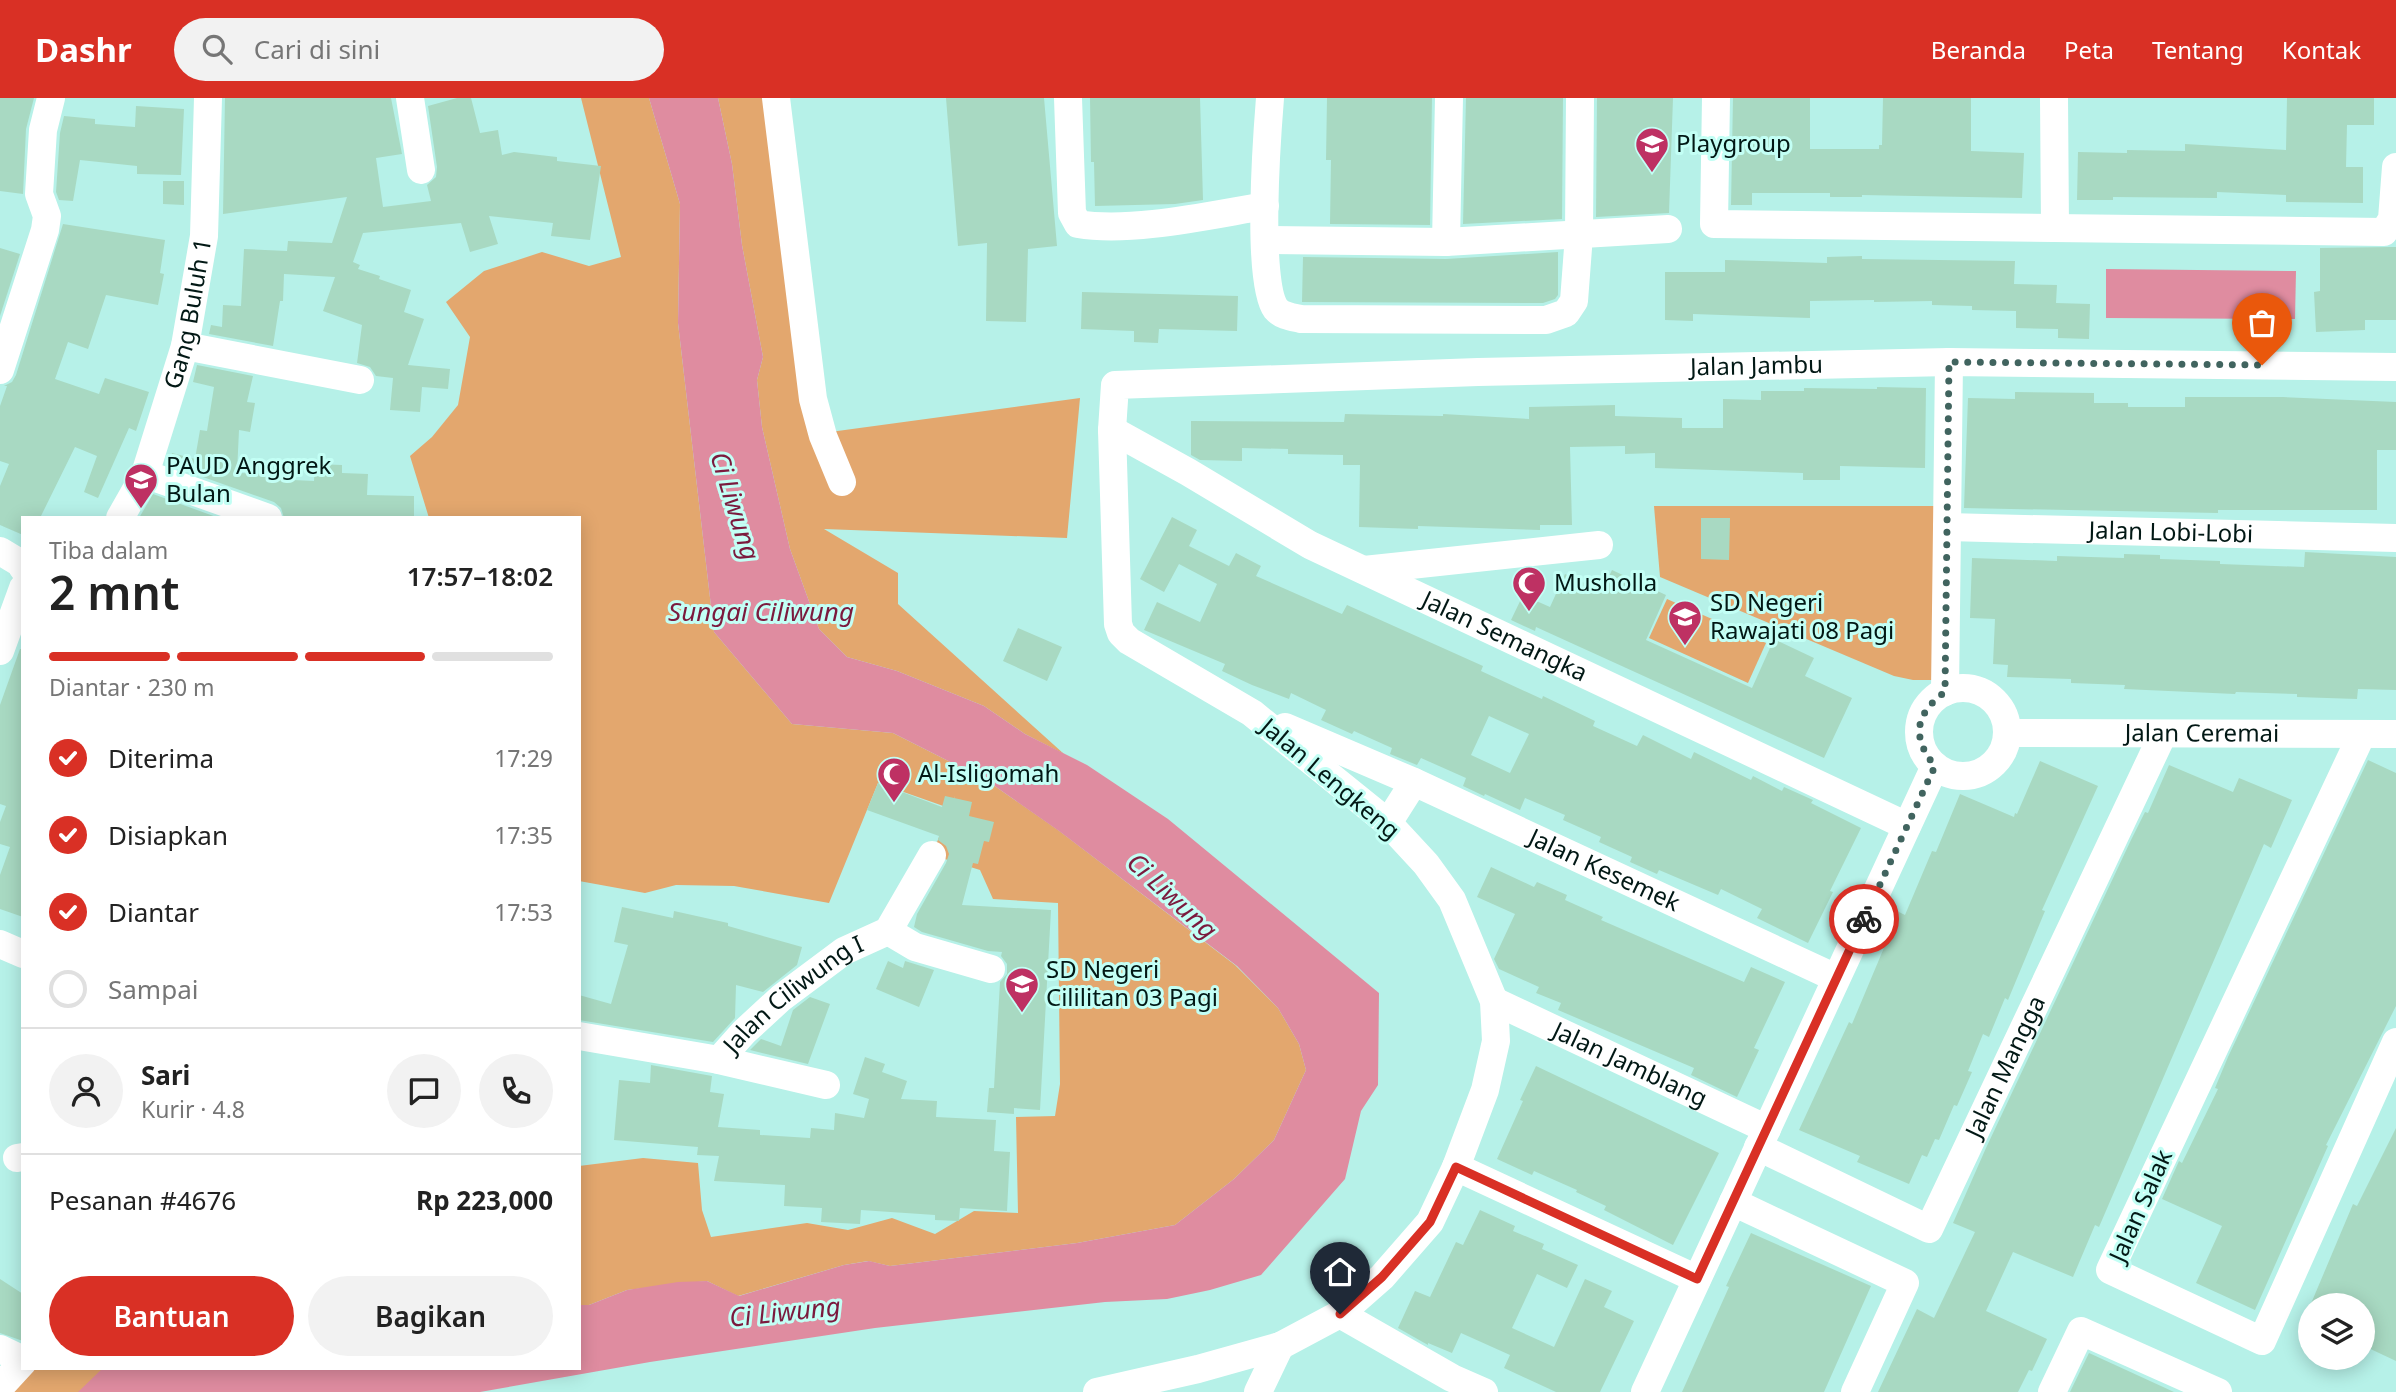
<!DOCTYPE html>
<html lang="id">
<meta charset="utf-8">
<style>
body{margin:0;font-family:"Noto Sans",sans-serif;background:#f2f2f2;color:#222;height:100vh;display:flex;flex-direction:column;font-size:26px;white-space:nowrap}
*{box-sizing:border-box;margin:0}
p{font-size:23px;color:#767676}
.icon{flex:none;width:38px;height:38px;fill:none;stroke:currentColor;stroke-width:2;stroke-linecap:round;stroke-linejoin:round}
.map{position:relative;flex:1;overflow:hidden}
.drawer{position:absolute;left:21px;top:418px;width:560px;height:854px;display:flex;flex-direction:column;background:#fff;border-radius:0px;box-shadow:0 4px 18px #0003}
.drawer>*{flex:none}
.fabs{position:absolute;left:2298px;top:1195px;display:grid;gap:14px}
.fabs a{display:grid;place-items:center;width:77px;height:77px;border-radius:50%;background:#fff;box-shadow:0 4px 18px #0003;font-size:35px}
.pin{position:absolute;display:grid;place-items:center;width:60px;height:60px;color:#fff;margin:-72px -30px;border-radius:50% 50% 50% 0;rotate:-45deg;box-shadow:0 0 7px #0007}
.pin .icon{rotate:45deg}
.courier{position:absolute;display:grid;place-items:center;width:70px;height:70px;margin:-35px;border:5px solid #d93025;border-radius:50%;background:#fff;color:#222;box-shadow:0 2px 9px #0007}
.summary em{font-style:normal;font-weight:600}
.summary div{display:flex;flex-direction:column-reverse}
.summary{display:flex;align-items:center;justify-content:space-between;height:119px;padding:0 28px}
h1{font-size:46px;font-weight:600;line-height:52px}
.bar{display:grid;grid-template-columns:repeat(4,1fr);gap:10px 7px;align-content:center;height:84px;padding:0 28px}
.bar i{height:9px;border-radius:5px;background:#e0e0e0}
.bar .active{background:#d93025}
.bar p{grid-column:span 4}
.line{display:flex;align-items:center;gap:18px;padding:0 28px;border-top:2px solid #e0e0e0}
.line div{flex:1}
.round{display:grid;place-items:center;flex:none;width:74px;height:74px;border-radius:37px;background:#f2f2f2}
ol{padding:0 28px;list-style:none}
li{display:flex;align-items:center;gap:21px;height:77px}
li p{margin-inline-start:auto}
li .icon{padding:7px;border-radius:50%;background:#d93025;color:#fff;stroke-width:4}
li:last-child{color:#767676}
li i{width:38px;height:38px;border:4px solid #e0e0e0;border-radius:50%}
.button{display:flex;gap:14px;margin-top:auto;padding:14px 28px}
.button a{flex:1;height:80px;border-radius:42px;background:#d93025;color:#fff;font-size:28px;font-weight:600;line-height:80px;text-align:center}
.button a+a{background:#f2f2f2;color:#222}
header{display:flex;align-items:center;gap:42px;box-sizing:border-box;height:98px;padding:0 35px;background:#d93025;color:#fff}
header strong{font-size:33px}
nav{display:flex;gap:38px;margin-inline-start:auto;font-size:24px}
.search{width:490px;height:63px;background:#f2f2f2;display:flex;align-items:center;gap:18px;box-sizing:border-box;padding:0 24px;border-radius:38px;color:#767676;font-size:26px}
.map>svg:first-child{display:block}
.green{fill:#e3a76e}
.water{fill:#df8ca0}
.building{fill:#a8d9c2;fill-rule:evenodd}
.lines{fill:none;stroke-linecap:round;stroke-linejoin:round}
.street{stroke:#fff;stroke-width:28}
.done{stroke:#41645f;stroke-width:7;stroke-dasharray:0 12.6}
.route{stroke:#d93025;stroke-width:9}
.labels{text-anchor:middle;stroke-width:6;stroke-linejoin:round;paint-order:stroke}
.poi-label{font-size:24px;fill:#021815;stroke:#c3fff5;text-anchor:start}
.street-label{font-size:24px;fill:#021815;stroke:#c3fff5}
.water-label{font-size:26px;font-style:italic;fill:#7b1a3d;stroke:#c3fff5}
</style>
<header>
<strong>Dashr</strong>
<div class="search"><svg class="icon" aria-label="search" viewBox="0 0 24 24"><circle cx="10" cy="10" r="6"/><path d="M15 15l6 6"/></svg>Cari di sini</div>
<nav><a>Beranda</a><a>Peta</a><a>Tentang</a><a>Kontak</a></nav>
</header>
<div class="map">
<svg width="2396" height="1294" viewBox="0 0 2396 1294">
<rect width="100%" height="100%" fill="#b6f1e8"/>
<!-- green -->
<g class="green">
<polygon points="581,0 649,0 680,106 678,225 714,534 792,626 893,635 986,682 1058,732 1235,867 1278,910 1299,946 1306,972 1274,1042 1234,1081 1175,1127 1077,1145 890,1168 868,1163 844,1167 738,1198 707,1183 627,1192 589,1207 579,1207 579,1068 643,1060 698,1065 702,1112 711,1139 807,1125 848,1132 892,1120 935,1136 974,1113 1018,1115 1016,1019 1055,1018 1060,986 1058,805 993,801 980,772 932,757 955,698 949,710 878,685 829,805 734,788 676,787 645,795 579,783 579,420 429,420 410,358 432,339 458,307 470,239 446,204 484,173 542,154 589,168 621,159"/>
<polygon points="718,0 776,0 806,246 808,337 1080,300 1067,440 824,431 898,475 898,506 1064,656 1025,636 984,608 897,573 847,559 819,531 790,451 762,329 757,282 763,259 742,147 732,66"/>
<polygon points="1654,408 1938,408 1936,582 1913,582 1894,578 1660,479"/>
<polygon points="1667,501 1766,545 1748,585 1649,540"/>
<polygon points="23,1270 104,1271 79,1294 0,1294"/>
</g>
<!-- water -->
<g class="water">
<polygon points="649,0 718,0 732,66 742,147 763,259 757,282 762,329 790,451 819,531 847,559 897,573 984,608 1025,636 1087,667 1168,721 1379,895 1378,987 1361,1013 1345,1081 1261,1177 1210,1192 1167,1201 1105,1204 875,1230 650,1264 480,1294 78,1294 103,1270 579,1270 579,1207 589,1207 627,1192 678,1184 707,1183 739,1198 844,1167 869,1163 890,1168 1077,1145 1175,1127 1234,1081 1274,1042 1306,972 1299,946 1278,910 1237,868 1059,733 986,682 893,635 792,626 714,534 678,225 680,106"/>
<polygon points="2106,171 2296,173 2295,221 2106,220"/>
</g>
<!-- building -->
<g class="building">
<polygon points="0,0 34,0 26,31 23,96 0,93"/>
<polygon points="225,0 391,0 402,56 376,60 383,109 431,103 427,87 436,79 437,69 428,8 457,0 471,0 480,35 498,32 502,57 514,54 557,59 557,63 601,68 590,142 551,138 553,125 489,118 498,146 470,154 461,125 363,135 353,164 360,167 358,171 380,178 379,181 411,192 404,214 424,221 408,267 450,271 448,291 422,289 420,314 390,312 393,280 376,278 370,269 357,265 362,227 323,213 335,179 284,176 283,203 280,203 273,248 209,236 211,227 222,229 223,207 241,208 244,151 287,153 288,143 332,145 347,99 223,116"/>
<polygon points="946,0 1044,0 1057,148 1028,151 1026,224 986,223 987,145 958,148"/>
<polygon points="1090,0 1200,0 1203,102 1175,106 1095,108 1094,64 1091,64"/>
<polygon points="1327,0 1432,0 1430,127 1330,126 1331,62 1326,62"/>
<polygon points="1466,0 1563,0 1562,121 1463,126"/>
<polygon points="1597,0 1673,0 1669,115 1596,119"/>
<polygon points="1733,0 1810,0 1810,51 1879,51 1879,47 1882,47 1883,0 1971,0 1971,53 2024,55 2022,100 1862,97 1862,99 1830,99 1830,95 1752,95 1752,107 1731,107"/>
<polygon points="2287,0 2374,0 2374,27 2347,27 2346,69 2363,69 2363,105 2286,104 2286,97 2217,94 2217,100 2113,99 2113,102 2077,102 2078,54 2127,55 2127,52 2185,53 2185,46 2286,52"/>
<polygon points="136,8 184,11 181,77 137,76 137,68 80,62 73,103 59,102 56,94 60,35 64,18 95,21 95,26 135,29"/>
<polygon points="163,83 184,83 184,107 163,106"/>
<polygon points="63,126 165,142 160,175 164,176 158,207 106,197 88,251 68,244 55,281 99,296 105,280 149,294 136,333 129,330 98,400 84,394 97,358 75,349 40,420 23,420 23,437 0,427 0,388 9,366 0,363 0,308 7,288 4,288 12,284 16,277"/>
<polygon points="2390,149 2396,149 2396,222 2365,222 2365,232 2316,234 2314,194 2320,193 2320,150"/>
<polygon points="0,150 20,156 0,218"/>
<polygon points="1558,154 1558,197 1555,201 1543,205 1302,204 1303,159 1446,161"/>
<polygon points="1862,158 1862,161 2015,163 2014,186 2057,187 2056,205 2090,206 2089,241 2058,240 2058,231 2016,230 2016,213 1972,212 1972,208 1932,207 1932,203 1874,204 1874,202 1810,203 1810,220 1693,216 1693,223 1665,222 1665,174 1725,174 1725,162 1827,165 1827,159"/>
<polygon points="1082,194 1238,198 1237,233 1159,231 1158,245 1134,244 1134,233 1081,231"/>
<polygon points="197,267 253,278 247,304 255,305 250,334 239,332 237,375 273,376 272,381 314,383 315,366 342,367 342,375 368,376 367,397 414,398 414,420 284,420 281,410 274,404 169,367 172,355 195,361 200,332 207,333 214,289 193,284"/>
<polygon points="1877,289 1926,290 1925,370 1840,368 1840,382 1803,382 1803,375 1655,370 1655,355 1625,356 1625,348 1570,349 1572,427 1540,427 1540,432 1418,428 1418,431 1359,429 1360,367 1343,367 1343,357 1288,356 1288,351 1242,350 1242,363 1200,362 1191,357 1191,323 1344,324 1345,316 1443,318 1443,316 1529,321 1529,309 1615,307 1615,318 1682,320 1682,330 1723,330 1723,301 1761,302 1761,293 1804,293 1804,290 1877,291"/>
<polygon points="2015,294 2094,295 2094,305 2128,305 2128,309 2185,309 2185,299 2283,299 2396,304 2396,352 2377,352 2377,412 2218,412 2218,415 1964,410 1968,300 2015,301"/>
<polygon points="153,396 219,420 139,420"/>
<path d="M1172,419l25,13 -8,16 40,20 7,-13 25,13 -5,10 86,38 5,-9 136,61 -2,5 61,28 1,-3 23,11 29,14 -2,5 44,20 6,-11 48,24 3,-7 57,28 2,-4 29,15 2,-4 29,13 -2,3 50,25 -31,63 3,1 -25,51 -51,-25 5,-9 -41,-20 -3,6 -59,-25 -2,4 -27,-12 2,-5 -33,-15 2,-5 -38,-17 2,-5 -40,-17 -5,12 -35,-16 -1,2 -21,-10 3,-8 -45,-20 -4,7 -27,-11 2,-6 -38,-17 -2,3 -31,-14 5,-10 -35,-17 -2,6 -37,-14 -30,-14 3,-7 -81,-34 13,-28 43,20 17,-38 -38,-20 -15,28 -24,-13zM1489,618l40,18 -19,39 -39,-18z"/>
<polygon points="1701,420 1730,420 1729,462 1701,461"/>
<polygon points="2305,454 2396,459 2396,592 2358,591 2357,601 2297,599 2297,596 2236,594 2235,596 2124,591 2125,587 2071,585 2071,581 2007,579 2008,567 1993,566 1995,521 1970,520 1972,460 2057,463 2057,458 2124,460 2124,456 2160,457 2160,461 2220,463 2220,466 2304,469"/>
<polygon points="1612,472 1666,497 1646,542 1752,590 1774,541 1814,560 1805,578 1852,600 1824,660 1536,529 1535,533 1511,522 1523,497 1550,509 1565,476 1602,493"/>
<polygon points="1018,530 1062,549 1047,583 1003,563"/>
<polygon points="20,551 23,551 23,819 0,811 0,777 10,749 0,746 0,724 6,708 0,706 0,607"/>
<polygon points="2368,662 2396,675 2396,908 2326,1047 2328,1048 2255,1212 2196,1185 2222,1128 2162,1101 2179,1063 2182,1065 2218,991 2215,990 2228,959"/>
<polygon points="2040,663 2098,688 2042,812 2045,813 2008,902 2005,900 1989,939 1983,936 1968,973 1972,974 1957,1008 1954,1007 1939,1042 1935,1041 1927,1059 1922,1057 1909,1086 1857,1064 1860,1058 1799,1032 1849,924 1852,926 1899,814 1905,817 1932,753 1936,754 1960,696 2014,719 2015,715 2017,716"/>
<polygon points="2169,667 2233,694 2239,680 2292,702 2271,750 2264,746 2099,1129 2095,1127 2073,1179 2013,1154 1986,1213 2047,1241 2032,1273 2029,1272 2018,1294 1878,1294 1917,1211 1934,1220 1975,1134 1953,1125 1986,1050 2131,742 2145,714 2148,715"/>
<polygon points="878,685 942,709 945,698 972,704 969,718 994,724 989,744 984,743 978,766 973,765 962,807 1051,812 1040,1012 1014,1010 1014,1016 987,1014 989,990 994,990 1000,884 1007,876 1007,866 1001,858 1002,854 988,853 922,834 914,829 917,816 946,765 949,756 946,748 938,742 939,738 867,712"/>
<polygon points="1491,769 1534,789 1537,784 1567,797 1565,802 1603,819 1601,822 1744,884 1751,869 1785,884 1754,950 1759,952 1737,999 1691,977 1694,970 1558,912 1561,905 1536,895 1539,889 1499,871 1494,861 1515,816 1477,799"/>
<polygon points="622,809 673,820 674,813 728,825 728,828 802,849 797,867 763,894 736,887 735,920 713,944 579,922 579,897 611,906 628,847 614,844"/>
<polygon points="888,863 903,870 905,863 934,872 919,909 876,891"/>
<polygon points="810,899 830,906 808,966 750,952 761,941 781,948 793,912"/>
<polygon points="865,959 885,966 882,974 907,983 901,1001 937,1003 936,1019 996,1022 994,1053 1010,1054 1007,1113 960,1110 959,1123 935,1122 935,1117 861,1112 860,1126 821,1124 822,1110 784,1108 785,1087 714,1083 719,1058 697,1057 698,1049 614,1042 619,982 650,985 651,967 712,978 710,994 724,996 718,1029 760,1032 760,1037 810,1040 811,1030 834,1032 835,1015 864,1020 869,1001 853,996"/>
<polygon points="1536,968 1719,1055 1673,1147 1604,1112 1606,1108 1576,1094 1577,1092 1534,1073 1532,1077 1497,1061 1523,1003 1520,1002"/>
<polygon points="2396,1030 2396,1263 2362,1247 2362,1208 2310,1208 2353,1106 2357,1108"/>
<polygon points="1480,1112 1515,1128 1513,1133 1544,1146 1542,1151 1578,1167 1567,1190 1537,1176 1512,1230 1554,1249 1585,1181 1612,1193 1604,1209 1634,1223 1600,1294 1556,1294 1504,1270 1510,1257 1461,1235 1452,1255 1428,1245 1428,1247 1398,1230 1415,1193 1430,1199 1456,1144 1463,1147"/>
<polygon points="1751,1135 1871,1188 1824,1294 1682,1294 1729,1189 1726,1188"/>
<polygon points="0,1181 23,1196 23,1243 0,1235"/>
<polygon points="2089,1255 2174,1294 2070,1294"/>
</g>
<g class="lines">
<!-- street -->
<g class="street">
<polyline points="410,0 421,72"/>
<polyline points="776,0 813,301 823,338 842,384"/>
<path d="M1068,0l4,115 6,11c54,9 132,-9 187,-18"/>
<path d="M1270,0c-3,37 -14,185 6,211 6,7 16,8 25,10l245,1 20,-7 8,-12 5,-66 1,-137"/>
<polyline points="1716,0 1714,126 2384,134 2392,121 2396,69"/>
<polyline points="2054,0 2055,129"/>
<polyline points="1265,142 1446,144 1668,131"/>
<polyline points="1446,144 1449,0"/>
<polyline points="185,248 360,282"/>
<polyline points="0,272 45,132 47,118 39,96 43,32 51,0"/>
<path id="s1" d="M1112,332l76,42 122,73 597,281"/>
<polyline points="145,376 268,420"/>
<path id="s2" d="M120,420l25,-44 40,-128 19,-110 4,-138"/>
<path id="s3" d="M1947,429l449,11"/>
<polyline points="0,453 20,465 23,470"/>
<polyline points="1364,472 1599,447"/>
<polyline points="0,553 23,490"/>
<circle cx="1963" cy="634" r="44"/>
<polyline points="1945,594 1949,264"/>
<path id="s4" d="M1285,629l129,55 422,196"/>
<path id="s5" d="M2008,635l388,1"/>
<polyline points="2362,636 2110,1172 2262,1243 2396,944"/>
<polyline points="1388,725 1414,684"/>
<polyline points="888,833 915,849 991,871"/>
<polyline points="0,846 23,856"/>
<path id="s6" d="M1494,903l273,128"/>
<polyline points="579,938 719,962 826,987"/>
<path id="s7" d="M719,962l25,-28 37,-34 63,-47 44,-20 44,-76"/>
<path id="s8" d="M1758,1049l171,82 234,-495"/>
<polyline points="17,1060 23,1059"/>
<polyline points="1456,1069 1697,1181"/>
<polyline points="1733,1104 1905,1185 1855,1294"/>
<polyline points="1340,1216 1452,1280 1484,1294"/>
<polyline points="0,1251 23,1262"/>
<polyline points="0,1289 23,1264"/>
<path id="s9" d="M1097,1294l101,-23 82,-23 60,-32 42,-37 48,-55 26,-55 29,-77 11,-49 -2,-40 -42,-101 -26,-36 -38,-41 -136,-110 -123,-72 -8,-8 -3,-9 -6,-194 3,-45 363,-13 471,-10 447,5"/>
<polyline points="1258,1294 1280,1248"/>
<polyline points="1645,1294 1935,668"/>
<polyline points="2052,1294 2081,1233 2218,1294"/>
</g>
</g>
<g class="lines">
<!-- done -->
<path class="done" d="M1864,821l71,-153c-24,-29 -20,-52 10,-74l4,-330 313,3"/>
<!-- route -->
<polyline class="route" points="1340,1216 1382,1179 1430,1124 1456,1069 1697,1181 1864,821"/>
</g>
<!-- icons -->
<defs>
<g id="school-pin" transform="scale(1.75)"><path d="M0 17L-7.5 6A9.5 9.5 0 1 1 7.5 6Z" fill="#be3163" stroke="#c3fff5"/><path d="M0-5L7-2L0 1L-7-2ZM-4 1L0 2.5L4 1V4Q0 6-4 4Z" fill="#fff"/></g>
<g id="mosque-pin" transform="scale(1.75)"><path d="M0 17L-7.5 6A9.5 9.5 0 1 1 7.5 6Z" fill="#be3163" stroke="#c3fff5"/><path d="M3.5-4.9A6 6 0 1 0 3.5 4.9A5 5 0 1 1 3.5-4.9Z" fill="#fff"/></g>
</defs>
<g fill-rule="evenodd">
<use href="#school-pin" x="1652" y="46"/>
<use href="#school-pin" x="141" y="382"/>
<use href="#mosque-pin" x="1529" y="485"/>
<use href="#school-pin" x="1685" y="519"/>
<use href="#mosque-pin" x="894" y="676"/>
<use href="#school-pin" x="1022" y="886"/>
</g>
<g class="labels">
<!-- poi labels -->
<g class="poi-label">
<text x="1676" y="54">Playgroup</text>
<text x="166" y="376">PAUD Anggrek<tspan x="166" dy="28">Bulan</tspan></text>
<text x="1554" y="493">Musholla</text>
<text x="1710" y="513">SD Negeri<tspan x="1710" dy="28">Rawajati 08 Pagi</tspan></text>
<text x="918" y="684">Al-Isligomah</text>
<text x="1046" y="880">SD Negeri<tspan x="1046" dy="28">Cililitan 03 Pagi</tspan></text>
</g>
<!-- street labels -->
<g class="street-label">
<text dy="8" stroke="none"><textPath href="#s2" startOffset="217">Gang Buluh 1</textPath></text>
<text dy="8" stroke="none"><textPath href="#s9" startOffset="2048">Jalan Jambu</textPath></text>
<text dy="8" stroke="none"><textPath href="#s3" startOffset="224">Jalan Lobi-Lobi</textPath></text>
<text dy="8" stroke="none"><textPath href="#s1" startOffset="444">Jalan Semangka</textPath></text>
<text dy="8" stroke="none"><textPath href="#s5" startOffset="194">Jalan Ceremai</textPath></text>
<text transform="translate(1330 681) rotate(40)" y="8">Jalan Lengkeng</text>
<text dy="8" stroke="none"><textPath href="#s4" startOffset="350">Jalan Kesemek</textPath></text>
<text dy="8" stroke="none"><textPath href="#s7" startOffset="100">Jalan Ciliwung I</textPath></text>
<text dy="8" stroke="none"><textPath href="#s6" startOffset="150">Jalan Jamblang</textPath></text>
<text dy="8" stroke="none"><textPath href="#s8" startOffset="369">Jalan Mangga</textPath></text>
<text transform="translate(2141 1108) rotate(-66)" y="8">Jalan Salak</text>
</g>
<!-- water labels -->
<g class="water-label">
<text transform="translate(735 408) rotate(73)" y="9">Ci Liwung</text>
<text x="761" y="523">Sungai Ciliwung</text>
<text transform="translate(1172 798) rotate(43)" y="9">Ci Liwung</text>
<text transform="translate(785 1214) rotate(-6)" y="9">Ci Liwung</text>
</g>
</g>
</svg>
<div class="fabs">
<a><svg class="icon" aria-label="layers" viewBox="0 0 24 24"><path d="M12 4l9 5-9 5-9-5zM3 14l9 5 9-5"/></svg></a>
</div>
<div class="pin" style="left:2262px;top:267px;background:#ea580c"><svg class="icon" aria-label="bag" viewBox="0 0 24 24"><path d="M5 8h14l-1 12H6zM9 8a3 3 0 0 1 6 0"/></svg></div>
<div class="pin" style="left:1340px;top:1216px;background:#1f2937"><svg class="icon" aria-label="home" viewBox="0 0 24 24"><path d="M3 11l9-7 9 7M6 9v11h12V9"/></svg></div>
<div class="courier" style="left:1864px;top:821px"><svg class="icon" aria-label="bike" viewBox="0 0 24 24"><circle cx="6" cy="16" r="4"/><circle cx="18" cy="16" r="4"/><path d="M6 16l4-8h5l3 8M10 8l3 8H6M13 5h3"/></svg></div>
<section class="drawer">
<div class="summary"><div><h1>2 mnt</h1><p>Tiba dalam</p></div><em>17:57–18:02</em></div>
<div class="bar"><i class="active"></i><i class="active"></i><i class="active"></i><i></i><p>Diantar · 230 m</p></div>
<ol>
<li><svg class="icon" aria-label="check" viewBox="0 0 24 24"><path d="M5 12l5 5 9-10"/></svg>Diterima<p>17:29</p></li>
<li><svg class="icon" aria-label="check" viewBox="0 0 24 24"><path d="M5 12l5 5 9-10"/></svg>Disiapkan<p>17:35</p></li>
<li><svg class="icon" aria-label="check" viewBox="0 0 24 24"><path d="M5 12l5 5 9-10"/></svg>Diantar<p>17:53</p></li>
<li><i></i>Sampai</li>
</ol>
<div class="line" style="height:126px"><a class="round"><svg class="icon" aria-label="person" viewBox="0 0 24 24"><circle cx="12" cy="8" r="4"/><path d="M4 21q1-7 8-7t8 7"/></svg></a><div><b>Sari</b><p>Kurir · 4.8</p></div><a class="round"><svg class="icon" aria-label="chat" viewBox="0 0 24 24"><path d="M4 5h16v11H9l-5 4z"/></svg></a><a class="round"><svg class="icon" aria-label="phone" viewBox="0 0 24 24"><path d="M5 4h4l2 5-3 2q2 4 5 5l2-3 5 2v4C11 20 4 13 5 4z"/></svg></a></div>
<div class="line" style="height:91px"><div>Pesanan #4676</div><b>Rp 223,000</b></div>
<div class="button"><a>Bantuan</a><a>Bagikan</a></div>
</section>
</div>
